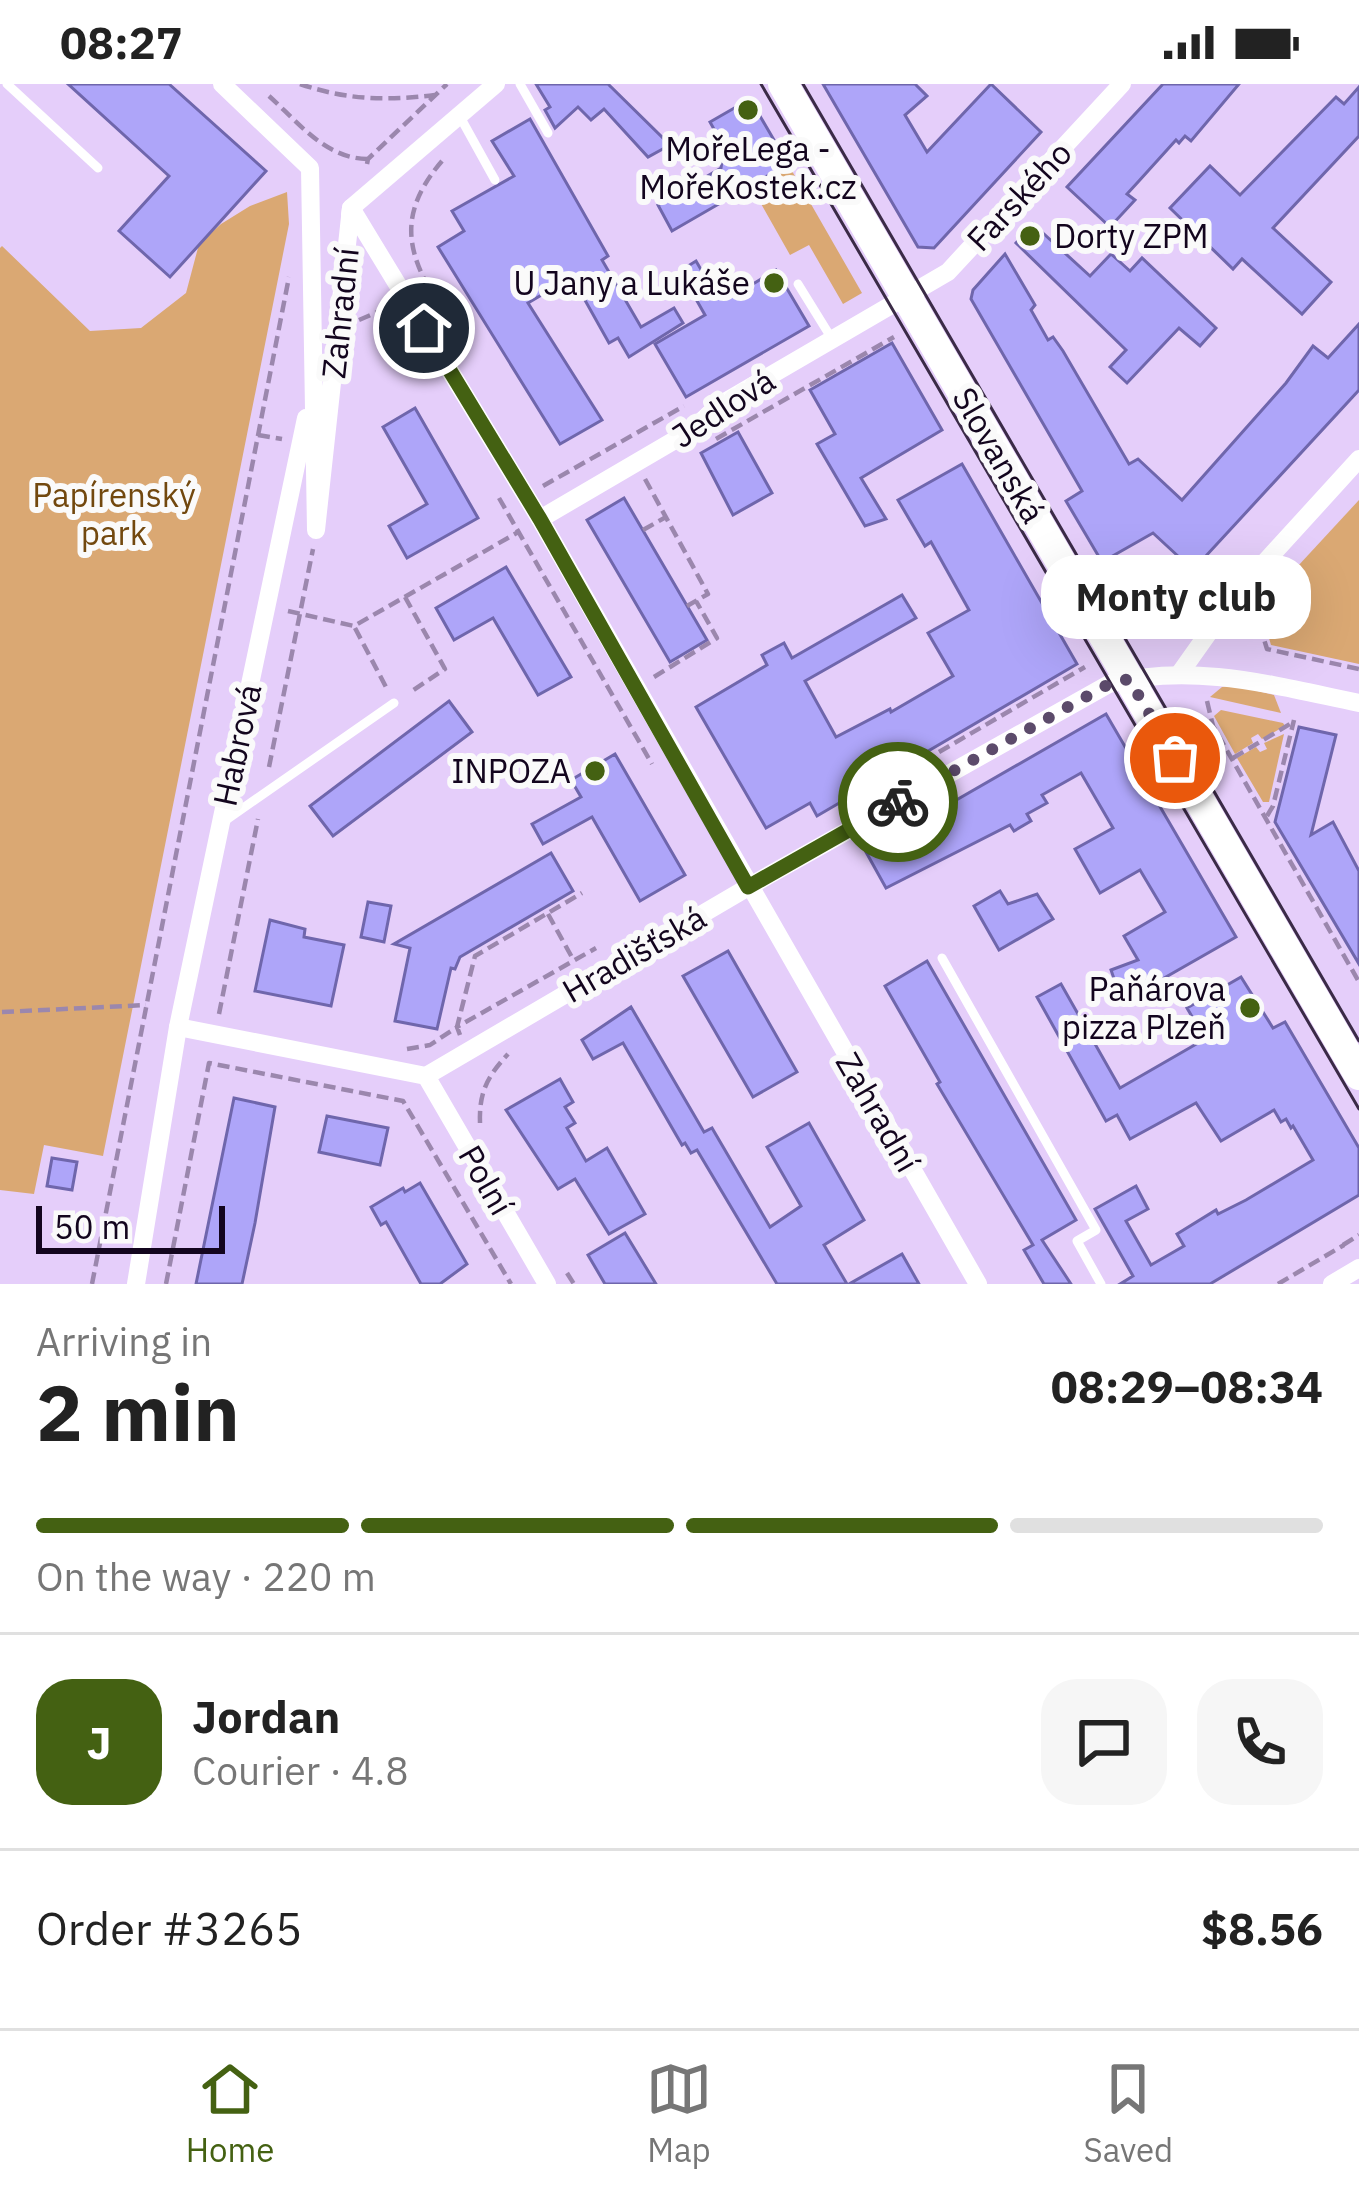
<!DOCTYPE html>
<meta charset="utf-8">
<style>
body{margin:0;font-family:"IBM Plex Sans",sans-serif;background:#f6f6f6;color:#222;height:100vh;display:flex;flex-direction:column;font-size:45px;white-space:nowrap}
*{box-sizing:border-box;margin:0}
p{font-size:39px;color:#767676}
.icon{flex:none;width:66px;height:66px;fill:none;stroke:currentColor;stroke-width:2;stroke-linecap:round;stroke-linejoin:round}
.map{position:relative;height:1200px;overflow:hidden}
.details{display:flex;flex-direction:column;background:#fff;flex:1}
.details>*{flex:none}
.scale{position:absolute;left:36px;bottom:30px;width:189px;box-sizing:border-box;padding-left:12px;border:6px solid #13051e;border-top:0;font-size:33px;line-height:42px;white-space:nowrap;color:#13051e;-webkit-text-stroke:9px #fafafa;paint-order:stroke}
.pin{position:absolute;display:grid;place-items:center;width:102px;height:102px;color:#fff;margin:-51px;border:6px solid #fff;border-radius:50%;box-shadow:0 3px 12px #0007}
.courier{position:absolute;display:grid;place-items:center;width:120px;height:120px;margin:-60px;border:9px solid #446112;border-radius:50%;background:#fff;color:#222;box-shadow:0 3px 15px #0007}
.bubble{position:absolute;height:84px;border-radius:36px;background:#fff;box-shadow:0 12px 48px #0002;font-size:39px;font-weight:800;line-height:84px;text-align:center}
.head em{font-style:normal;font-weight:800}
.head div{display:flex;flex-direction:column-reverse}
.head{display:flex;align-items:center;justify-content:space-between;height:204px;padding:0 36px}
h1{font-size:78px;font-weight:800;line-height:90px}
.bar{display:grid;grid-template-columns:repeat(4,1fr);gap:18px 12px;align-content:center;height:144px;padding:0 36px}
.bar i{height:15px;border-radius:9px;background:#e0e0e0}
.bar .on{background:#446112}
.bar p{grid-column:span 4}
.line{display:flex;align-items:center;gap:30px;padding:0 36px;border-top:3px solid #e0e0e0}
.line div{flex:1}
.round{display:grid;place-items:center;flex:none;width:126px;height:126px;border-radius:36px;background:#f6f6f6}
.status{display:flex;justify-content:space-between;align-items:center;height:84px;padding:0 60px;background:#fff;direction:ltr}
.status svg{height:33px;fill:currentColor}
.tabs{display:flex;justify-content:space-around;align-items:center;height:168px;border-top:3px solid #e0e0e0;background:#fff;font-size:33px;color:#767676}
.tabs a{display:grid;justify-items:center;gap:6px}
.tabs .on{color:#446112}
.map>svg:first-child{display:block}
.green{fill:#daa873}
.building{fill:#aea5f9;stroke:#6f66ac;stroke-width:3}
.lines{fill:none;stroke-linecap:round;stroke-linejoin:round}
.path{stroke:#9b87ad;stroke-width:4.5;stroke-dasharray:12 6;stroke-linecap:butt}
.service{stroke:#fff;stroke-width:9}
.minor{stroke:#fff;stroke-width:18}
.primary{stroke:#fff;stroke-width:30}
.tram{stroke:#3b2b47;stroke-width:3}
.done{stroke:#5c4b6b;stroke-width:12;stroke-dasharray:0 21.6}
.route{stroke:#446112;stroke-width:15}
.poi-dot{fill:#446112;stroke:#fafafa;stroke-width:4.5}
.labels{text-anchor:middle;stroke-width:12;stroke-linejoin:round;paint-order:stroke}
.poi-label{font-size:33px;fill:#13051e;stroke:#fafafa;text-anchor:end}
.street-label{font-size:33px;fill:#13051e;stroke:#fafafa}
.park-label{font-size:33px;fill:#72480e;stroke:#fafafa}
</style>
<div class="status"><b>08:27</b><svg viewBox="0 0 49 12"><path d="M0 12V9h3v3zM5 12V6h3v6zM10 12V3h3v9zM15 12V0h3v12zM26 1h20v11H26zM47 4h2v5h-2z"/></svg></div>
<div class="map">
<svg width="1359" height="1200" viewBox="0 0 1359 1200">
<rect width="100%" height="100%" fill="#e5cefa"/>
<!-- green -->
<g class="green">
<polygon points="788,80 862,209 843,220 809,161 790,171 751,102"/>
<polygon points="287,108 289,140 103,1072 44,1061 34,1110 0,1106 0,164 2,162 90,247 141,244 186,209 199,160 221,140 250,122"/>
<polygon points="1359,416 1359,580 1271,561 1260,523"/>
<polygon points="1233,601 1274,611 1281,629 1210,613 1222,603"/>
<polygon points="1221,626 1283,639 1285,642 1262,655 1258,650 1251,654 1253,659 1235,670 1214,632"/>
<polygon points="1284,650 1269,718 1263,718 1237,674 1256,663 1260,668 1267,665 1264,659"/>
</g>
<!-- building -->
<g class="building">
<polygon points="68,0 169,0 266,87 170,193 119,147 169,92"/>
<polygon points="536,0 608,0 670,61 648,73 604,25 591,36 578,23 555,44 545,26 550,23"/>
<polygon points="823,0 915,0 927,12 905,31 927,68 991,0 1041,48 934,164 918,163"/>
<polygon points="1163,0 1239,0 1191,57 1185,52 1179,59 1176,56 1138,98 1127,110 1135,116 1110,143 1067,103"/>
<polygon points="1359,3 1359,52 1273,144 1331,198 1302,230 1242,175 1233,185 1170,124 1210,82 1240,111 1336,13 1344,20"/>
<polygon points="750,15 788,80 672,147 658,121 721,84 724,63 710,38"/>
<polygon points="530,35 608,172 602,176 641,243 674,224 683,239 629,273 618,254 609,259 572,193 528,219 602,336 560,360 438,163 464,147 452,127 514,92 492,57"/>
<polygon points="1033,140 1090,192 1111,170 1130,187 1142,174 1216,244 1200,262 1179,244 1127,299 1110,283 1126,266 1016,159"/>
<polygon points="1005,170 1035,221 1031,226 1048,256 1053,253 1063,267 1129,380 1138,375 1182,416 1286,299 1313,262 1328,274 1359,240 1359,306 1193,486 1153,449 1102,478 1066,417 1082,407 971,215 973,206"/>
<polygon points="696,177 714,208 740,191 748,203 776,186 809,242 686,313 655,260 705,231 680,187"/>
<polygon points="892,259 942,346 861,394 886,435 865,442 817,360 835,350 810,306"/>
<polygon points="415,324 478,434 407,474 389,442 427,420 383,343"/>
<polygon points="738,348 772,409 733,431 701,369"/>
<polygon points="962,380 1077,580 817,732 810,719 766,744 696,623 767,581 762,571 784,559 792,574 902,511 916,534 805,597 836,653 890,625 891,628 953,592 928,549 969,526 931,458 925,462 898,416"/>
<polygon points="624,414 707,556 670,578 587,436"/>
<polygon points="506,483 571,593 538,611 493,534 454,556 436,524"/>
<polygon points="449,617 472,648 333,752 310,722"/>
<polygon points="1106,630 1236,853 1122,918 1111,886 1138,876 1124,852 1165,828 1140,786 1100,809 1075,765 1113,744 1081,689 1042,711 1047,719 1027,730 1031,737 1014,747 1010,741 886,804 866,768"/>
<polygon points="1299,643 1336,651 1311,751 1333,738 1359,787 1359,880 1275,738"/>
<polygon points="615,670 685,791 640,817 592,733 543,760 532,740 581,713 571,696"/>
<polygon points="551,769 573,807 460,873 455,885 451,884 437,945 395,937 410,864 394,860"/>
<polygon points="1000,807 1008,820 1037,810 1053,835 999,866 974,822"/>
<polygon points="368,818 391,822 384,858 361,853"/>
<polygon points="270,836 305,845 304,853 344,861 331,922 255,907"/>
<polygon points="728,867 797,988 753,1013 683,892"/>
<polygon points="927,877 1076,1136 1042,1156 1071,1200 1044,1200 1024,1166 1033,1161 937,1000 940,998 885,902"/>
<polygon points="1241,893 1273,944 1285,938 1359,1064 1359,1111 1210,1200 1120,1200 1133,1192 1095,1125 1136,1102 1148,1125 1126,1137 1151,1181 1184,1162 1177,1150 1216,1126 1218,1130 1246,1116 1313,1076 1293,1042 1291,1044 1286,1035 1281,1038 1274,1026 1221,1057 1196,1019 1130,1055 1117,1031 1106,1037 1037,913 1061,900 1120,1004 1205,955 1187,924"/>
<polygon points="631,923 704,1048 712,1044 770,1143 801,1122 767,1063 809,1039 864,1136 824,1161 847,1200 777,1200 697,1066 691,1069 685,1059 682,1061 623,959 593,975 582,956"/>
<polygon points="560,995 573,1018 565,1023 575,1039 567,1044 586,1077 607,1064 645,1130 609,1150 575,1095 558,1105 506,1026"/>
<polygon points="234,1014 275,1023 255,1139 242,1200 196,1200"/>
<polygon points="327,1032 388,1044 380,1081 319,1068"/>
<polygon points="52,1074 77,1078 72,1106 47,1102"/>
<polygon points="420,1099 467,1180 440,1200 421,1200 386,1138 381,1141 371,1123 403,1104 405,1108"/>
<polygon points="625,1149 656,1200 605,1200 588,1171"/>
<polygon points="902,1170 919,1200 849,1200"/>
</g>
<g class="lines">
<!-- path -->
<g class="path">
<path d="M300,0c47,16 86,17 135,11"/>
<path d="M269,12c30,27 56,62 98,63"/>
<path d="M442,77c-61,71 -19,116 20,183"/>
<polyline points="367,80 368,75 447,0"/>
<polyline points="359,236 387,224"/>
<polyline points="258,351 282,355"/>
<polyline points="716,355 894,253"/>
<polyline points="645,395 708,510 687,522"/>
<polyline points="543,402 684,322"/>
<polyline points="499,414 652,680"/>
<polyline points="643,446 666,433"/>
<polyline points="405,513 445,585 409,609"/>
<polyline points="1254,523 1267,565 1359,585"/>
<polyline points="288,527 354,542 520,447"/>
<polyline points="355,544 386,603"/>
<polyline points="654,593 717,554 696,517"/>
<polyline points="1207,617 1213,642 1359,898"/>
<polyline points="939,668 1085,583"/>
<polyline points="1233,674 1290,640"/>
<polyline points="269,683 313,465"/>
<polyline points="1267,732 1273,722 1294,636"/>
<polyline points="548,830 574,877"/>
<polyline points="2,928 146,921"/>
<polyline points="219,930 258,735"/>
<polyline points="460,951 457,943 596,864"/>
<polyline points="407,965 430,961 457,943 475,872 582,809"/>
<path d="M480,1039c-1,-31 7,-46 28,-69"/>
<polyline points="1343,1161 1359,1151"/>
<polyline points="567,1189 574,1200"/>
<polyline points="92,1200 289,193"/>
<polyline points="166,1200 209,979 403,1017 511,1200"/>
<polyline points="1278,1200 1344,1161"/>
</g>
<!-- service -->
<g class="service">
<polyline points="7,0 98,84"/>
<polyline points="520,0 548,49"/>
<polyline points="459,31 495,96"/>
<polyline points="798,200 832,255"/>
<polyline points="226,736 394,619"/>
<polyline points="942,874 1096,1146 1077,1157 1101,1200"/>
</g>
<!-- minor -->
<g class="minor">
<polyline points="222,0 310,84 316,446 351,124 540,435 978,1200"/>
<polyline points="350,131 351,124 496,0"/>
<polyline points="540,435 692,346 718,322 948,188 1122,0"/>
<polyline points="1180,589 1236,510 1359,375"/>
<path d="M178,943l248,49 343,-201 340,-191c84,-22 167,2 250,19"/>
<polyline points="426,992 547,1200"/>
<polyline points="136,1200 178,943 306,334"/>
<polyline points="1332,1200 1359,1184"/>
</g>
<!-- primary -->
<polyline class="primary" points="783,0 1359,991"/>
<!-- tram -->
<g class="tram">
<polyline points="761,0 1359,1025"/>
<polyline points="803,0 1359,957"/>
</g>
</g>
<g class="lines">
<!-- done -->
<polyline class="done" points="898,718 1109,600 1129,595 1175,674"/>
<!-- route -->
<polyline class="route" points="424,244 540,435 748,803 898,718"/>
</g>
<!-- markers -->
<g class="poi-dot">
<circle cx="748" cy="26" r="12"/>
<circle cx="1030" cy="152" r="12"/>
<circle cx="774" cy="199" r="12"/>
<circle cx="595" cy="687" r="12"/>
<circle cx="1250" cy="924" r="12"/>
</g>
<g class="labels">
<!-- poi labels -->
<g class="poi-label">
<text x="748" y="77" text-anchor="middle">MořeLega -<tspan x="748" dy="38">MořeKostek.cz</tspan></text>
<text x="1054" y="164" text-anchor="start">Dorty ZPM</text>
<text x="750" y="211">U Jany a Lukáše</text>
<text x="571" y="699">INPOZA</text>
<text x="1226" y="917">Paňárova<tspan x="1226" dy="38">pizza Plzeň</tspan></text>
</g>
<!-- street labels -->
<g class="street-label">
<text transform="translate(1019 112) rotate(-47)" y="12">Farského</text>
<text transform="translate(340 229) rotate(-84)" y="12">Zahradní</text>
<text transform="translate(723 324) rotate(-33)" y="12">Jedlová</text>
<text transform="translate(999 371) rotate(60)" y="12">Slovanská</text>
<text transform="translate(237 661) rotate(-78)" y="12">Habrová</text>
<text transform="translate(634 870) rotate(-30)" y="12">Hradišťská</text>
<text transform="translate(878 1028) rotate(60)" y="12">Zahradní</text>
<text transform="translate(486 1096) rotate(60)" y="12">Polní</text>
</g>
<!-- park labels -->
<g class="park-label">
<text x="114" y="423">Papírenský<tspan x="114" dy="38">park</tspan></text>
</g>
</g>
</svg>
<div class="scale">50 m</div>
<div class="pin" style="left:1175px;top:674px;background:#ea580c"><svg class="icon" aria-label="bag" viewBox="0 0 24 24"><path d="M5 8h14l-1 12H6zM9 8a3 3 0 0 1 6 0"/></svg></div>
<div class="pin" style="left:424px;top:244px;background:#1f2937"><svg class="icon" aria-label="home" viewBox="0 0 24 24"><path d="M3 11l9-7 9 7M6 9v11h12V9"/></svg></div>
<div class="courier" style="left:898px;top:718px"><svg class="icon" aria-label="bike" viewBox="0 0 24 24"><circle cx="6" cy="16" r="4"/><circle cx="18" cy="16" r="4"/><path d="M6 16l4-8h5l3 8M10 8l3 8H6M13 5h3"/></svg></div>
<div class="bubble" style="left:1041px;top:471px;width:270px">Monty club</div>
</div>
<section class="details">
<div class="head"><div><h1>2 min</h1><p>Arriving in</p></div><em>08:29–08:34</em></div>
<div class="bar"><i class="on"></i><i class="on"></i><i class="on"></i><i></i><p>On the way · 220 m</p></div>
<div class="line" style="height:216px"><b class="round" style="background:#446112;color:#fff">J</b><div><b>Jordan</b><p>Courier · 4.8</p></div><a class="round"><svg class="icon" aria-label="chat" viewBox="0 0 24 24"><path d="M4 5h16v11H9l-5 4z"/></svg></a><a class="round"><svg class="icon" aria-label="phone" viewBox="0 0 24 24"><path d="M5 4h4l2 5-3 2q2 4 5 5l2-3 5 2v4C11 20 4 13 5 4z"/></svg></a></div>
<div class="line" style="height:156px"><div>Order #3265</div><b>$8.56</b></div>
</section>
<nav class="tabs">
<a class="on"><svg class="icon" aria-label="home" viewBox="0 0 24 24"><path d="M3 11l9-7 9 7M6 9v11h12V9"/></svg>Home</a>
<a><svg class="icon" aria-label="map" viewBox="0 0 24 24"><path d="M3 6l6-2 6 2 6-2v14l-6 2-6-2-6 2zM9 4v14M15 6v14"/></svg>Map</a>
<a><svg class="icon" aria-label="saved" viewBox="0 0 24 24"><path d="M7 4h10v16l-5-4-5 4z"/></svg>Saved</a>
</nav>
